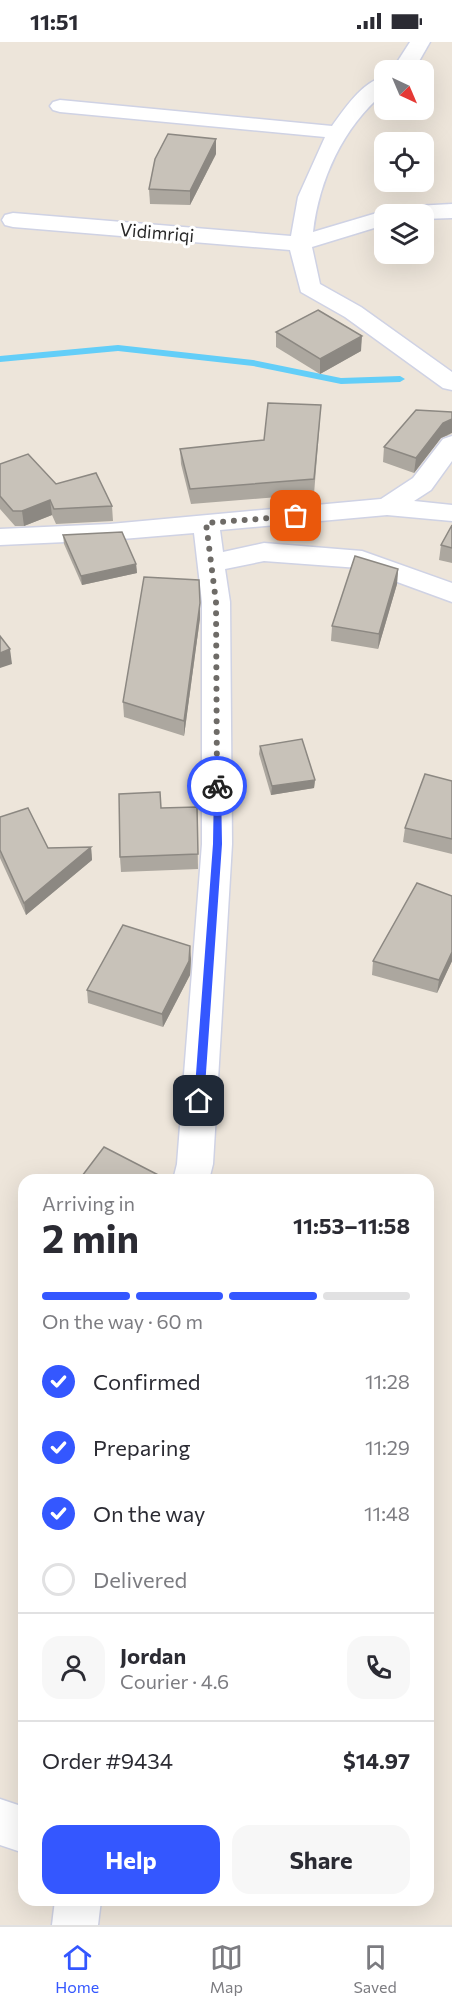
<!DOCTYPE html>
<meta charset="utf-8">
<style>
body{margin:0;font-family:Commissioner,sans-serif;background:#f7f7f7;color:#2b2b33;height:100vh;display:flex;flex-direction:column;font-size:22px;white-space:nowrap}
*{box-sizing:border-box;margin:0}
p{font-size:20px;color:#7c7c81}
.icon{flex:none;width:33px;height:33px;fill:none;stroke:currentColor;stroke-width:2;stroke-linecap:round;stroke-linejoin:round}
.map{position:relative;flex:1;overflow:hidden}
.details{position:absolute;left:18px;top:1132px;width:416px;height:732px;display:flex;flex-direction:column;background:#fff;border-radius:18px;box-shadow:0 6px 24px #0002}
.details>*{flex:none}
.needle{width:39px;rotate:136deg}
.buttons{position:absolute;left:374px;top:18px;display:grid;gap:12px}
.buttons a{display:grid;place-items:center;width:60px;height:60px;border-radius:12px;background:#fff;box-shadow:0 6px 24px #0002;font-size:30px}
.pin{position:absolute;display:grid;place-items:center;width:51px;height:51px;color:#fff;margin:-26px;border-radius:12px;box-shadow:0 3px 9px #0006}
.courier{position:absolute;display:grid;place-items:center;width:60px;height:60px;margin:-30px;border:4px solid #3457ff;border-radius:50%;background:#fff;color:#222;box-shadow:0 2px 8px #0007}
.overview em{font-style:normal;font-weight:700}
.overview div{display:flex;flex-direction:column-reverse}
.overview{display:flex;align-items:center;justify-content:space-between;height:102px;padding:0 24px}
h1{font-size:39px;font-weight:700;line-height:45px}
.bar{display:grid;grid-template-columns:repeat(4,1fr);gap:9px 6px;align-content:center;height:72px;padding:0 24px}
.bar i{height:8px;border-radius:4px;background:#e1e1e2}
.bar .current{background:#3457ff}
.bar p{grid-column:span 4}
.line{display:flex;align-items:center;gap:15px;padding:0 24px;border-top:2px solid #e1e1e2}
.line div{flex:1}
.round{display:grid;place-items:center;flex:none;width:63px;height:63px;border-radius:18px;background:#f7f7f7}
ol{padding:0 24px;list-style:none}
li{display:flex;align-items:center;gap:18px;height:66px}
li p{margin-inline-start:auto}
li .icon{padding:6px;border-radius:50%;background:#3457ff;color:#fff;stroke-width:4}
li:last-child{color:#7c7c81}
li i{width:33px;height:33px;border:3px solid #e1e1e2;border-radius:50%}
.button{display:flex;gap:12px;margin-top:auto;padding:12px 24px}
.button a{flex:1;height:69px;border-radius:18px;background:#3457ff;color:#fff;font-size:24px;font-weight:700;line-height:69px;text-align:center}
.button a+a{background:#f7f7f7;color:#2b2b33}
.status{display:flex;justify-content:space-between;align-items:center;height:42px;padding:0 30px;background:#fff;direction:ltr}
.status svg{height:16px;fill:currentColor}
.tabs{display:flex;justify-content:space-around;align-items:center;height:84px;border-top:2px solid #e1e1e2;background:#fff;font-size:16px;color:#7c7c81}
.tabs a{display:grid;justify-items:center;gap:3px}
.tabs .current{color:#3457ff}
.map>svg:first-child{display:block}
.lines{fill:none;stroke-linecap:round;stroke-linejoin:round}
.stream{fill:#63cef8;fill-rule:evenodd}
.minor-casing{stroke:#cfd2e4;stroke-width:3}
.minor{fill:#fff;fill-rule:evenodd}
.wall{fill:#aca79f}
.shaded-wall{fill:#8c8882}
.building{fill:#c8c2b9;stroke:#8c8882;stroke-width:1.5}
.route{fill:#3457ff}
.done{stroke:#6e6b67;stroke-width:6;stroke-dasharray:0 10.8}
.labels{text-anchor:middle;stroke-width:6;stroke-linejoin:round;paint-order:stroke}
.far-street-label{font-size:18px;fill:#292929;stroke:#fff}
</style>
<div class="status"><b>11:51</b><svg viewBox="0 0 49 12"><path d="M0 12V9h3v3zM5 12V6h3v6zM10 12V3h3v9zM15 12V0h3v12zM26 1h20v11H26zM47 4h2v5h-2z"/></svg></div>
<div class="map">
<svg width="452" height="1883" viewBox="0 0 452 1883">
<rect width="100%" height="100%" fill="#ede5da"/>
<g class="lines">
<!-- stream -->
<polygon class="stream" points="118,303 253,318 341,336 400,334 405,337 400,340 341,342 253,324 118,309 0,320 0,314"/>
<!-- minor casing -->
<g class="minor-casing">
<g id="minor">
<polygon points="410,0 430,0 414,28 392,28"/>
<path d="M384,35v16c-41,34 -65,87 -71,139l84,-25 55,-3v14l-29,1v-5h-39v11l-72,22 8,37 41,23 91,65v18l-9,-2 -98,-71 -44,-25 -11,-42 -277,-23 -8,-2 -3,-5 3,-5 8,-2 278,23 7,-39 27,-60 -265,-25 -7,-2 -3,-4 3,-4 7,-2 272,26c13,-18 30,-44 52,-49z"/>
<polygon points="452,394 452,419 431,448 414,459 452,463 452,479 387,473 220,488 223,510 264,501 362,509 452,541 452,560 359,526 264,519 225,527 230,560 232,802 213,1122 209,1138 173,1138 177,1122 202,802 202,560 194,491 110,498 0,503 0,487 110,482 381,457 413,436 443,397"/>
<polygon points="0,1757 24,1765 24,1811 0,1803"/>
<polygon points="55,1858 101,1858 98,1883 52,1883"/>
</g>
</g>
<!-- minor -->
<use href="#minor" class="minor"/>
</g>
<!-- wall -->
<g class="wall">
<polygon points="216,112 190,163 150,162 149,147"/>
<polygon points="276,290 361,309 320,332 276,305"/>
<polygon points="320,378 314,452 191,462 181,422 180,407 264,398"/>
<polygon points="451,392 441,396 414,431 383,420 384,405"/>
<polygon points="0,422 56,442 112,464 113,479 56,482 52,473 24,484 15,484 0,467"/>
<polygon points="452,483 452,521 439,518 441,503"/>
<polygon points="63,493 136,522 137,531 82,543 64,502"/>
<polygon points="398,527 397,542 378,607 331,599 332,584"/>
<polygon points="200,576 184,694 124,675 123,660"/>
<polygon points="260,704 315,738 314,746 271,753 259,712"/>
<polygon points="452,739 452,812 403,800 405,786"/>
<polygon points="197,765 198,827 121,830 120,815 161,766"/>
<polygon points="0,775 48,806 91,805 92,818 26,873 0,816"/>
<polygon points="191,917 190,933 163,985 88,961 87,948"/>
<polygon points="373,919 452,919 437,951 372,933"/>
</g>
<!-- shaded-wall -->
<g class="shaded-wall">
<polygon points="216,97 216,112 190,163 190,149"/>
<polygon points="362,294 361,309 320,332 320,317"/>
<polygon points="452,377 452,391 441,396 414,431 416,416 443,381"/>
<polygon points="50,458 52,473 24,484 22,469"/>
<polygon points="136,522 137,531 82,543 81,534"/>
<polygon points="398,527 397,542 378,607 379,592"/>
<polygon points="200,561 200,576 184,694 184,679"/>
<polygon points="10,607 12,622 0,626 0,611"/>
<polygon points="315,738 314,746 271,753 272,744"/>
<polygon points="91,805 92,818 26,873 24,861"/>
<polygon points="190,904 191,917 190,933 163,985 162,972"/>
<polygon points="452,910 452,919 437,951 439,938"/>
</g>
<!-- building -->
<g class="building">
<polygon points="168,92 216,97 190,149 149,147 155,117"/>
<polygon points="318,268 362,294 320,317 276,290"/>
<polygon points="268,361 321,363 314,437 190,447 180,407 264,398"/>
<polygon points="416,368 452,370 452,377 443,381 416,416 384,405"/>
<polygon points="28,412 56,442 96,431 112,464 54,467 50,458 22,469 13,469 0,454 0,422"/>
<polygon points="452,483 452,506 441,503"/>
<polygon points="122,490 136,522 81,534 63,493"/>
<polygon points="355,514 398,527 379,592 332,584"/>
<polygon points="144,535 199,538 200,561 184,679 123,660"/>
<polygon points="0,594 10,607 0,611"/>
<polygon points="302,697 315,738 272,744 260,704"/>
<polygon points="425,732 452,739 452,797 405,786"/>
<polygon points="160,750 161,766 197,765 198,812 120,815 119,752"/>
<polygon points="28,766 48,806 91,805 24,861 0,808 0,775"/>
<polygon points="417,841 452,854 452,910 439,938 373,919"/>
<polygon points="123,883 190,904 189,919 162,972 87,948"/>
<polygon points="104,1105 168,1138 79,1138"/>
</g>
<!-- route -->
<polygon class="route" points="214,742 221,744 222,802 204,1059 199,1063 194,1059 213,802"/>
<g class="lines">
<!-- done -->
<polyline class="done" points="217,744 216,560 206,481 296,474"/>
</g>
<g class="labels">
<!-- far-street labels -->
<g class="far-street-label">
<text transform="translate(157 191) rotate(5)" y="6">Vidimriqi</text>
</g>
</g>
</svg>
<div class="buttons">
<a><svg class="needle" viewBox="-14 -14 28 28"><path d="M0-13l5 13h-10z" fill="#e53935"/><path d="M0 13l5-13h-10z" fill="#7c7c81"/></svg></a>
<a><svg class="icon" aria-label="locate" viewBox="0 0 24 24"><circle cx="12" cy="12" r="6"/><path d="M12 2v4M12 18v4M2 12h4M18 12h4"/></svg></a>
<a><svg class="icon" aria-label="layers" viewBox="0 0 24 24"><path d="M12 4l9 5-9 5-9-5zM3 14l9 5 9-5"/></svg></a>
</div>
<div class="pin" style="left:296px;top:474px;background:#ea580c"><svg class="icon" aria-label="bag" viewBox="0 0 24 24"><path d="M5 8h14l-1 12H6zM9 8a3 3 0 0 1 6 0"/></svg></div>
<div class="pin" style="left:199px;top:1059px;background:#1f2937"><svg class="icon" aria-label="home" viewBox="0 0 24 24"><path d="M3 11l9-7 9 7M6 9v11h12V9"/></svg></div>
<div class="courier" style="left:217px;top:744px"><svg class="icon" aria-label="bike" viewBox="0 0 24 24"><circle cx="6" cy="16" r="4"/><circle cx="18" cy="16" r="4"/><path d="M6 16l4-8h5l3 8M10 8l3 8H6M13 5h3"/></svg></div>
<section class="details">
<div class="overview"><div><h1>2 min</h1><p>Arriving in</p></div><em>11:53–11:58</em></div>
<div class="bar"><i class="current"></i><i class="current"></i><i class="current"></i><i></i><p>On the way · 60 m</p></div>
<ol>
<li><svg class="icon" aria-label="check" viewBox="0 0 24 24"><path d="M5 12l5 5 9-10"/></svg>Confirmed<p>11:28</p></li>
<li><svg class="icon" aria-label="check" viewBox="0 0 24 24"><path d="M5 12l5 5 9-10"/></svg>Preparing<p>11:29</p></li>
<li><svg class="icon" aria-label="check" viewBox="0 0 24 24"><path d="M5 12l5 5 9-10"/></svg>On the way<p>11:48</p></li>
<li><i></i>Delivered</li>
</ol>
<div class="line" style="height:108px"><a class="round"><svg class="icon" aria-label="person" viewBox="0 0 24 24"><circle cx="12" cy="8" r="4"/><path d="M4 21q1-7 8-7t8 7"/></svg></a><div><b>Jordan</b><p>Courier · 4.6</p></div><a class="round"><svg class="icon" aria-label="phone" viewBox="0 0 24 24"><path d="M5 4h4l2 5-3 2q2 4 5 5l2-3 5 2v4C11 20 4 13 5 4z"/></svg></a></div>
<div class="line" style="height:78px"><div>Order #9434</div><b>$14.97</b></div>
<div class="button"><a>Help</a><a>Share</a></div>
</section>
</div>
<nav class="tabs">
<a class="current"><svg class="icon" aria-label="home" viewBox="0 0 24 24"><path d="M3 11l9-7 9 7M6 9v11h12V9"/></svg>Home</a>
<a><svg class="icon" aria-label="map" viewBox="0 0 24 24"><path d="M3 6l6-2 6 2 6-2v14l-6 2-6-2-6 2zM9 4v14M15 6v14"/></svg>Map</a>
<a><svg class="icon" aria-label="saved" viewBox="0 0 24 24"><path d="M7 4h10v16l-5-4-5 4z"/></svg>Saved</a>
</nav>
